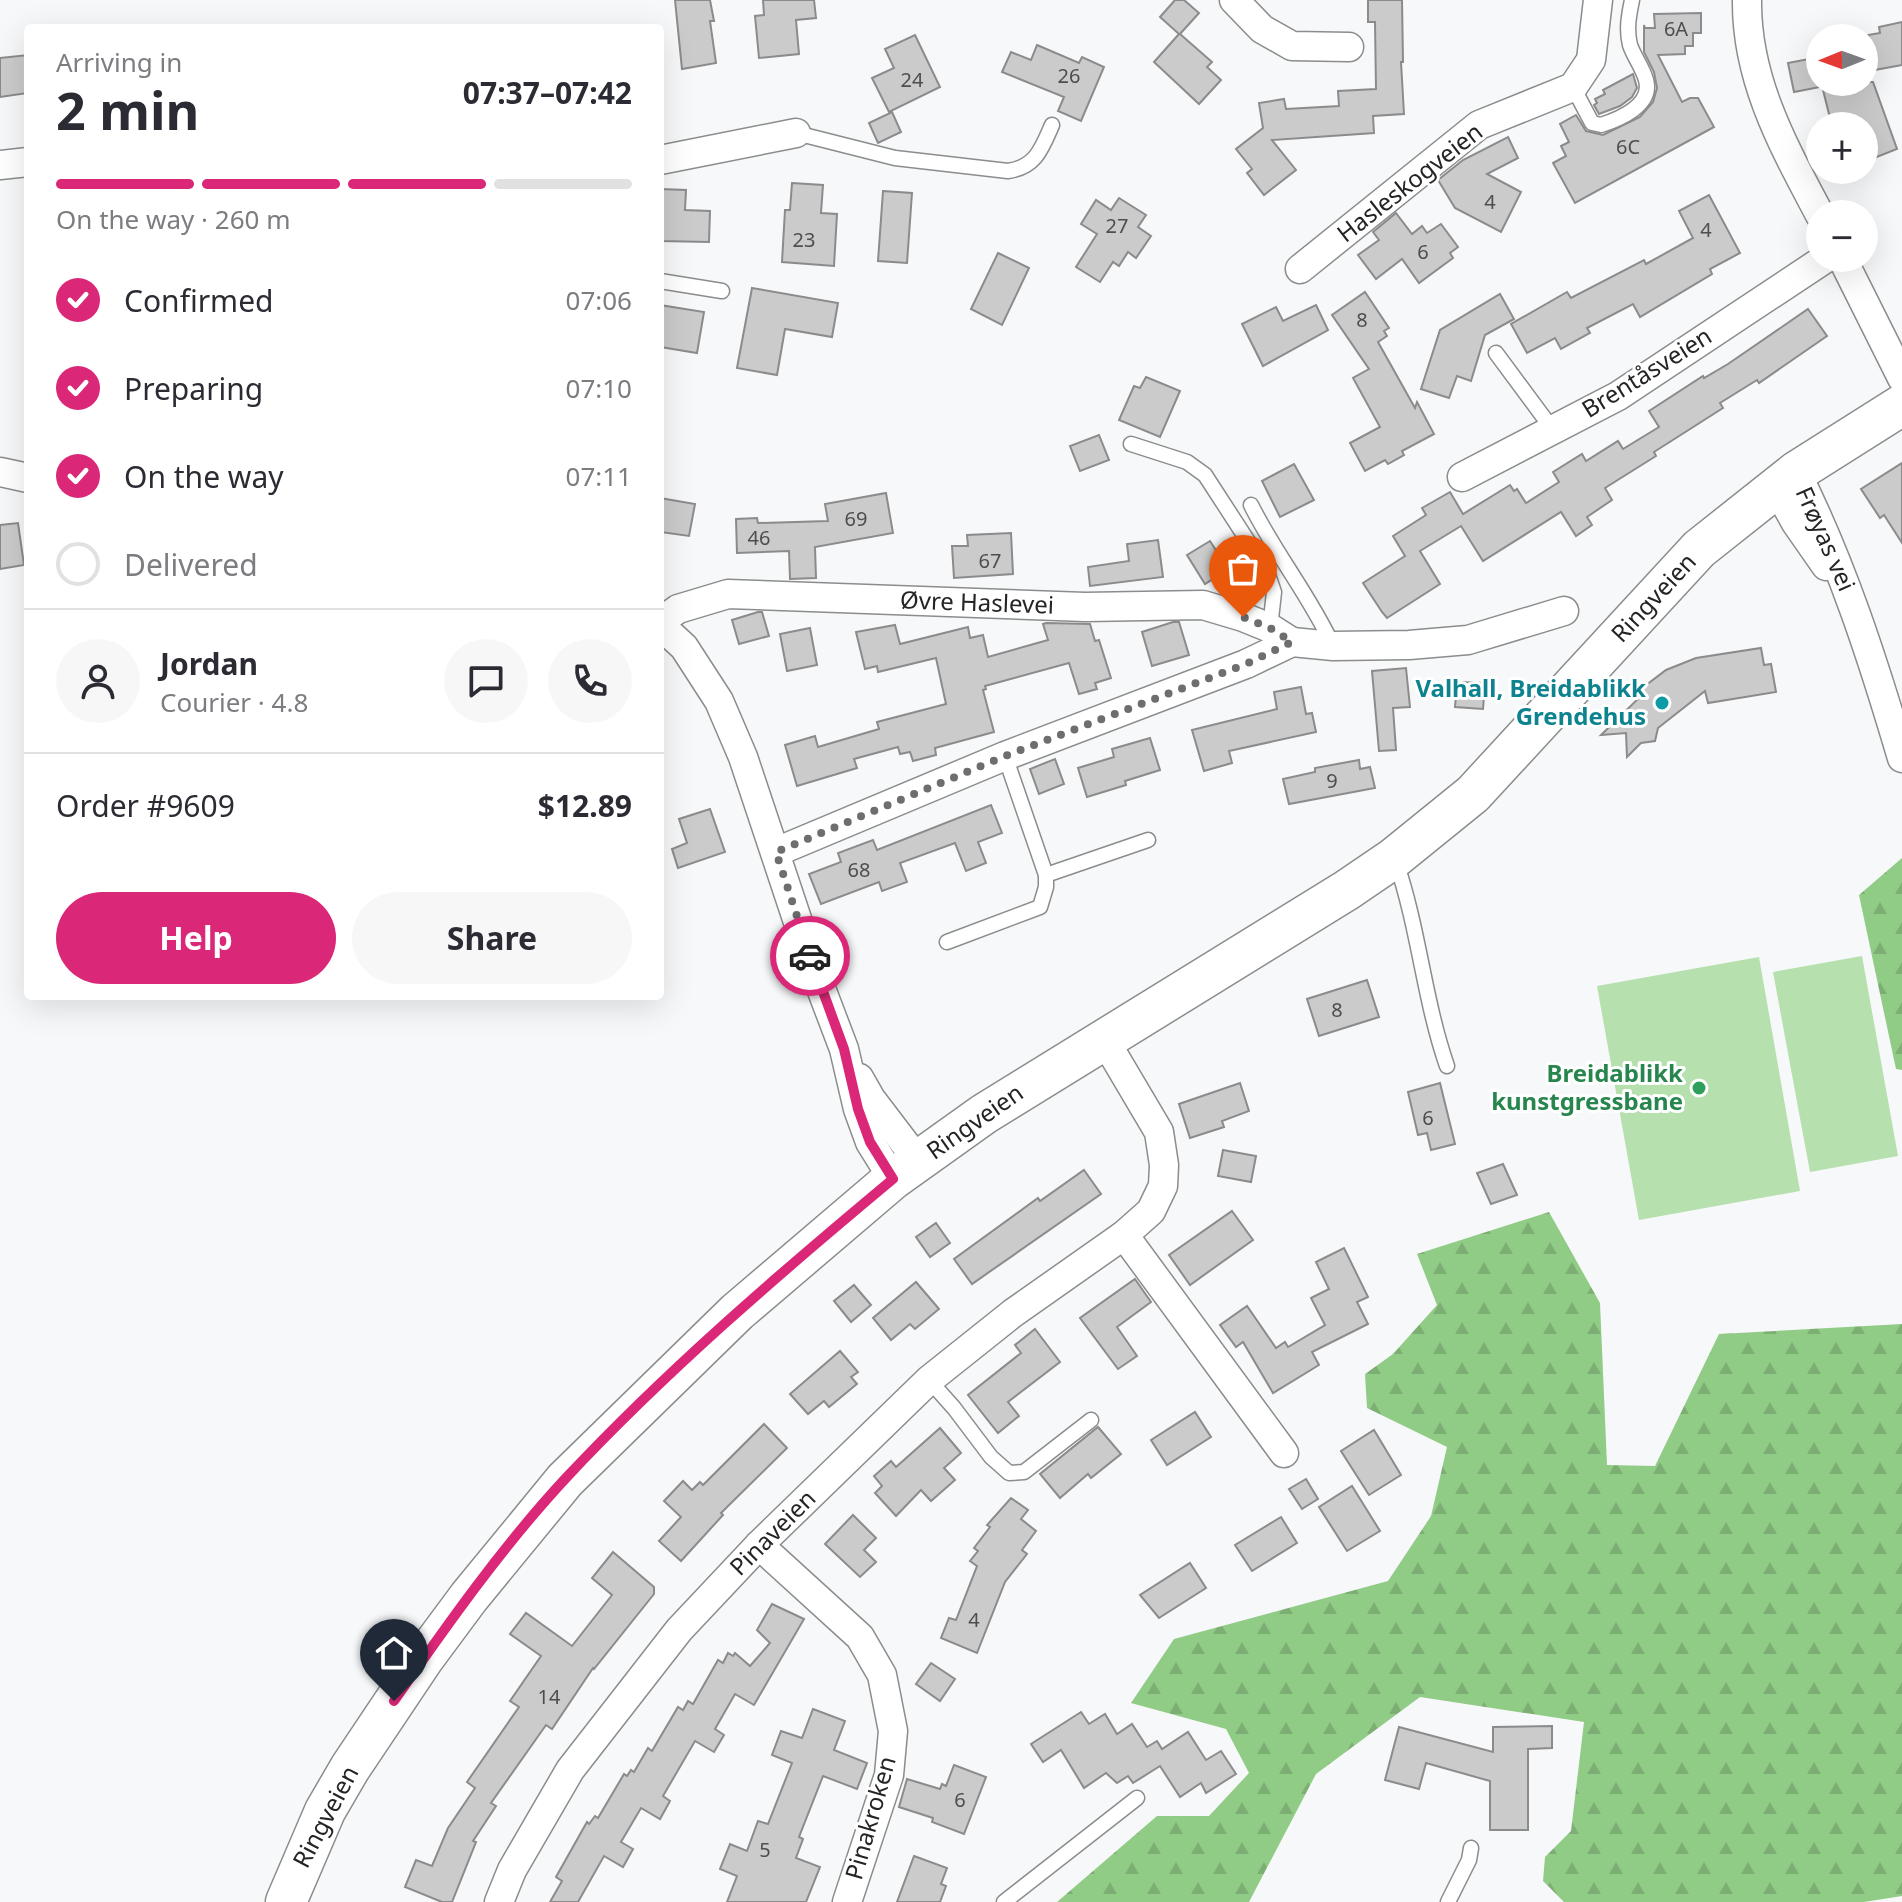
<!DOCTYPE html>
<meta charset="utf-8">
<style>
body{margin:0;font-family:"Noto Sans",sans-serif;background:#f7f7f7;color:#2b2b33;height:100vh;display:flex;flex-direction:column;font-size:30px;white-space:nowrap}
*{box-sizing:border-box;margin:0}
p{font-size:26px;color:#7c7c81}
.icon{flex:none;width:44px;height:44px;fill:none;stroke:currentColor;stroke-width:2;stroke-linecap:round;stroke-linejoin:round}
.map{position:relative;flex:1;overflow:hidden}
.side{position:absolute;left:24px;top:24px;width:640px;height:976px;display:flex;flex-direction:column;background:#fff;border-radius:8px;box-shadow:0 8px 32px #0002}
.side>*{flex:none}
.needle{width:52px;rotate:269deg}
.buttons{position:absolute;left:1806px;top:24px;display:grid;gap:16px}
.buttons a{display:grid;place-items:center;width:72px;height:72px;border-radius:50%;background:#fff;box-shadow:0 8px 32px #0002;font-size:40px}
.pin{position:absolute;display:grid;place-items:center;width:68px;height:68px;color:#fff;margin:-82px -34px;border-radius:50% 50% 50% 0;rotate:-45deg;box-shadow:0 0 8px #0007}
.pin .icon{rotate:45deg}
.courier{position:absolute;display:grid;place-items:center;width:80px;height:80px;margin:-40px;border:6px solid #db2777;border-radius:50%;background:#fff;color:#222;box-shadow:0 2px 10px #0007}
.summary em{font-style:normal;font-weight:700}
.summary div{display:flex;flex-direction:column-reverse}
.summary{display:flex;align-items:center;justify-content:space-between;height:136px;padding:0 32px}
h1{font-size:52px;font-weight:700;line-height:60px}
.bar{display:grid;grid-template-columns:repeat(4,1fr);gap:12px 8px;align-content:center;height:96px;padding:0 32px}
.bar i{height:10px;border-radius:6px;background:#e1e1e2}
.bar .current{background:#db2777}
.bar p{grid-column:span 4}
.line{display:flex;align-items:center;gap:20px;padding:0 32px;border-top:2px solid #e1e1e2}
.line div{flex:1}
.round{display:grid;place-items:center;flex:none;width:84px;height:84px;border-radius:42px;background:#f7f7f7}
ol{padding:0 32px;list-style:none}
li{display:flex;align-items:center;gap:24px;height:88px}
li p{margin-inline-start:auto}
li .icon{padding:8px;border-radius:50%;background:#db2777;color:#fff;stroke-width:4}
li:last-child{color:#7c7c81}
li i{width:44px;height:44px;border:4px solid #e1e1e2;border-radius:50%}
.action{display:flex;gap:16px;margin-top:auto;padding:16px 32px}
.action a{flex:1;height:92px;border-radius:48px;background:#db2777;color:#fff;font-size:32px;font-weight:700;line-height:92px;text-align:center}
.action a+a{background:#f7f7f7;color:#2b2b33}
.map>svg:first-child{display:block}
.forest{fill:url(#forest-firs)}
.pitch{fill:#b6e0ae}
.building{fill:#cccbcc;stroke:#8c8b8c;stroke-width:2}
.lines{fill:none;stroke-linecap:round;stroke-linejoin:round}
.service-casing{stroke:#8b8c8c;stroke-width:17}
.minor-casing{stroke:#8b8c8c;stroke-width:31}
.secondary-casing{stroke:#8b8c8c;stroke-width:43}
.service{stroke:#fff;stroke-width:14}
.minor{stroke:#fff;stroke-width:28}
.secondary{stroke:#fff;stroke-width:40}
.done{stroke:#6d6e6f;stroke-width:8;stroke-dasharray:0 14.4}
.route{stroke:#db2777;stroke-width:10}
.culture-dot{fill:#0f9aa8;stroke:#fff;stroke-width:3}
.leisure-dot{fill:#2e9e5b;stroke:#fff;stroke-width:3}
.labels{text-anchor:middle;stroke-width:6;stroke-linejoin:round;paint-order:stroke}
.number-label{font-size:20px;fill:#4d4e4e}
.street-label{font-size:24px;fill:#232424;stroke:#fff}
.culture-label{font-size:24px;font-weight:bold;fill:#0d838f;stroke:#fff;text-anchor:end}
.leisure-label{font-size:24px;font-weight:bold;fill:#27864d;stroke:#fff;text-anchor:end}
</style>
<div class="map">
<svg width="1902" height="1902" viewBox="0 0 1902 1902">
<defs>
<pattern id="forest-firs" width="22" height="20" patternUnits="userSpaceOnUse" patternTransform="scale(2)"><rect width="22" height="20" fill="#91cc86"/><path d="M5 1l3.5 6h-7zM16 11l3.5 6h-7z" fill="#7daf74"/></pattern>
</defs>
<rect width="100%" height="100%" fill="#f7f8f9"/>
<!-- forest -->
<g class="forest">
<polygon points="1902,858 1902,1070 1896,1069 1859,895"/>
<polygon points="1549,1212 1600,1303 1607,1465 1655,1466 1719,1334 1902,1324 1902,1896 1864,1902 1564,1902 1543,1881 1545,1857 1571,1831 1584,1722 1420,1697 1316,1774 1249,1902 1057,1902 1157,1816 1209,1816 1249,1773 1226,1729 1131,1703 1174,1639 1388,1581 1431,1516 1447,1447 1367,1408 1365,1374 1393,1354 1437,1305 1417,1254"/>
</g>
<!-- pitch -->
<g class="pitch">
<polygon points="1862,956 1898,1156 1810,1172 1773,972"/>
<polygon points="1759,957 1800,1191 1639,1220 1597,986"/>
</g>
<!-- building -->
<g class="building">
<polygon points="675,0 710,0 714,21 710,21 716,63 682,69"/>
<polygon points="763,0 814,0 816,18 796,20 799,54 759,58 755,16 764,15"/>
<polygon points="1175,0 1184,0 1199,13 1180,34 1212,62 1207,67 1221,80 1199,104 1154,62 1179,34 1160,17"/>
<polygon points="1368,0 1402,0 1403,62 1401,62 1404,114 1373,116 1374,133 1272,140 1296,170 1264,195 1247,173 1252,169 1236,149 1263,128 1259,103 1284,99 1286,109 1339,106 1338,91 1376,89 1375,22 1368,22"/>
<polygon points="1701,13 1701,33 1693,33 1693,46 1685,46 1685,54 1658,55 1682,102 1690,98 1698,98 1714,127 1575,203 1553,163 1566,156 1561,146 1569,142 1560,124 1576,115 1586,131 1603,135 1640,117 1653,102 1657,88 1654,72 1644,52 1644,25 1645,28 1655,28 1654,14"/>
<polygon points="1902,22 1902,65 1864,72 1864,40 1869,39 1868,35 1880,33 1879,27"/>
<polygon points="915,35 940,87 889,112 872,78 894,68 885,49"/>
<polygon points="1037,45 1079,63 1082,57 1104,67 1081,121 1058,111 1064,97 1002,72 1011,52 1031,60"/>
<polygon points="28,55 28,93 0,97 0,58"/>
<polygon points="1814,58 1820,59 1820,87 1794,92 1788,63"/>
<polygon points="1633,74 1637,88 1632,97 1620,106 1599,114 1594,105 1597,103 1595,99 1605,94 1603,90"/>
<polygon points="1821,82 1873,82 1897,149 1864,162 1864,126 1832,126"/>
<polygon points="892,112 901,132 878,143 869,123"/>
<polygon points="1508,137 1518,158 1487,174 1521,192 1501,232 1455,208 1438,180 1463,160"/>
<polygon points="792,183 823,185 821,213 837,214 834,266 782,262 785,210 790,210"/>
<polygon points="660,189 686,190 685,210 710,211 709,242 660,241"/>
<polygon points="883,191 912,193 907,263 878,261"/>
<polygon points="1709,195 1740,253 1710,269 1712,274 1640,317 1633,304 1587,328 1590,333 1561,349 1555,338 1527,353 1511,324 1567,292 1571,298 1644,260 1646,264 1693,238 1679,211"/>
<polygon points="1119,198 1146,215 1138,227 1151,236 1136,258 1128,252 1119,266 1113,262 1100,282 1076,267 1097,234 1081,224 1096,200 1111,210"/>
<polygon points="1396,213 1412,234 1422,226 1427,233 1441,224 1458,247 1450,253 1453,258 1419,283 1402,259 1376,279 1358,255 1379,240 1373,232"/>
<polygon points="998,253 1029,268 1002,325 971,309"/>
<polygon points="752,288 838,303 832,337 785,329 777,375 737,368"/>
<polygon points="1365,292 1389,328 1384,331 1387,336 1378,342 1415,408 1417,402 1434,434 1402,451 1404,455 1388,464 1385,460 1365,471 1350,443 1380,427 1353,378 1369,369 1332,315"/>
<polygon points="1500,294 1514,319 1485,335 1471,381 1457,376 1449,398 1421,389 1440,330"/>
<polygon points="660,305 704,312 697,353 660,347"/>
<polygon points="1316,305 1328,330 1263,366 1242,324 1276,307 1283,321"/>
<polygon points="1808,309 1827,336 1759,383 1757,380 1720,403 1723,408 1654,452 1656,456 1605,488 1612,500 1587,517 1592,525 1576,536 1561,512 1483,561 1461,526 1420,551 1440,584 1387,618 1382,612 1363,583 1405,556 1393,536 1426,515 1422,508 1450,492 1463,514 1510,485 1514,491 1517,489 1526,503 1559,482 1553,472 1582,454 1586,461 1618,441 1623,449 1659,427 1649,411 1703,376 1704,378 1728,364"/>
<polygon points="1146,377 1180,391 1160,437 1119,420 1134,386 1140,388"/>
<polygon points="1099,435 1109,460 1080,471 1070,446"/>
<polygon points="1902,463 1902,543 1884,515 1880,518 1861,489"/>
<polygon points="1294,464 1314,500 1280,517 1262,481"/>
<polygon points="886,493 893,533 815,547 816,578 790,579 789,551 737,553 736,519 757,518 758,523 828,521 825,504"/>
<polygon points="660,498 695,504 689,536 660,532"/>
<polygon points="18,523 24,565 0,569 0,525"/>
<polygon points="1011,533 1013,574 954,578 952,546 968,546 967,535"/>
<polygon points="1158,540 1163,577 1090,586 1088,567 1129,561 1127,544"/>
<polygon points="1210,541 1228,569 1205,584 1187,555"/>
<polygon points="758,612 762,612 769,636 739,644 732,620"/>
<polygon points="1173,622 1179,622 1189,655 1152,666 1142,632"/>
<polygon points="1046,623 1090,624 1095,641 1099,640 1111,678 1095,683 1097,689 1079,694 1069,663 985,686 986,689 983,690 994,732 935,748 936,755 913,761 910,752 900,754 898,747 854,759 857,768 797,786 785,745 815,736 818,747 879,729 877,722 946,704 936,658 878,672 877,666 865,669 856,632 895,625 900,644 968,627 970,638 983,635 988,657 1048,640 1043,624"/>
<polygon points="810,628 817,665 787,671 780,634"/>
<polygon points="1761,648 1764,665 1771,664 1776,692 1708,703 1705,691 1658,728 1655,741 1641,743 1627,757 1626,733 1601,735 1644,693 1641,689 1666,670 1696,658"/>
<polygon points="1406,668 1410,707 1393,708 1396,750 1379,751 1372,671"/>
<polygon points="1457,682 1485,683 1483,709 1455,707"/>
<polygon points="1301,687 1306,714 1312,713 1316,732 1229,751 1232,763 1204,771 1192,730 1277,709 1274,692"/>
<polygon points="1150,738 1160,770 1125,781 1126,785 1087,797 1078,768 1114,757 1112,749"/>
<polygon points="1055,759 1064,784 1039,794 1030,769"/>
<polygon points="1359,760 1360,769 1370,767 1375,788 1289,804 1283,779 1315,772 1315,768"/>
<polygon points="991,805 1002,833 978,842 986,863 966,871 955,843 900,863 907,882 882,891 879,882 821,904 809,874 841,862 838,853 873,840 877,850"/>
<polygon points="710,809 725,852 678,868 672,849 687,843 679,819"/>
<polygon points="1367,980 1379,1017 1319,1036 1307,999"/>
<polygon points="1240,1083 1249,1111 1222,1121 1224,1127 1190,1138 1179,1104"/>
<polygon points="1440,1083 1455,1144 1431,1150 1427,1133 1418,1135 1408,1092"/>
<polygon points="1223,1150 1256,1156 1251,1182 1218,1176"/>
<polygon points="1503,1164 1517,1195 1491,1204 1477,1173"/>
<polygon points="1084,1170 1101,1194 972,1284 954,1259 1038,1198 1040,1201"/>
<polygon points="1232,1211 1253,1240 1190,1285 1169,1255"/>
<polygon points="936,1223 950,1243 930,1257 916,1237"/>
<polygon points="1344,1248 1368,1297 1357,1302 1368,1324 1312,1352 1319,1365 1273,1393 1243,1342 1236,1347 1220,1325 1247,1306 1276,1348 1285,1342 1288,1347 1325,1325 1311,1298 1329,1289 1316,1262"/>
<polygon points="1135,1279 1151,1302 1117,1327 1137,1356 1118,1369 1080,1318"/>
<polygon points="916,1282 939,1309 915,1329 910,1324 891,1340 873,1318"/>
<polygon points="854,1285 871,1305 851,1322 834,1301"/>
<polygon points="1035,1329 1060,1362 1008,1402 1019,1416 998,1433 968,1395 1021,1353 1015,1345"/>
<polygon points="840,1351 858,1372 851,1377 857,1384 829,1407 824,1401 808,1414 790,1394"/>
<polygon points="1195,1412 1211,1437 1167,1465 1151,1440"/>
<polygon points="764,1424 787,1448 721,1513 723,1515 681,1561 659,1541 681,1517 664,1501 683,1481 692,1490 700,1482 703,1485"/>
<polygon points="1098,1427 1121,1454 1091,1478 1088,1474 1060,1498 1040,1474"/>
<polygon points="940,1428 961,1453 944,1468 955,1480 931,1501 921,1490 896,1516 875,1493 882,1486 874,1476 891,1461 896,1467"/>
<polygon points="1374,1430 1401,1475 1369,1495 1341,1451"/>
<polygon points="1306,1479 1318,1499 1302,1509 1289,1489"/>
<polygon points="1352,1486 1380,1531 1347,1551 1319,1507"/>
<polygon points="1011,1498 1028,1510 1021,1519 1036,1531 1022,1550 1027,1554 1005,1582 977,1653 941,1638 949,1618 956,1620 977,1566 970,1561 978,1551 974,1548 990,1527 987,1525"/>
<polygon points="853,1515 876,1538 864,1550 876,1562 860,1577 825,1544"/>
<polygon points="1281,1517 1297,1543 1252,1571 1235,1545"/>
<polygon points="613,1552 654,1587 654,1594 594,1669 593,1668 552,1729 546,1725 491,1803 496,1806 473,1841 476,1842 452,1902 442,1902 405,1887 416,1860 432,1866 448,1828 475,1788 467,1782 519,1707 510,1701 541,1656 510,1634 526,1613 572,1646 612,1595 592,1578"/>
<polygon points="1190,1563 1206,1588 1159,1618 1140,1595"/>
<polygon points="772,1604 804,1619 754,1705 735,1694 715,1729 724,1735 714,1752 695,1741 663,1796 670,1801 660,1819 641,1808 621,1842 633,1849 623,1867 604,1856 578,1902 550,1902 562,1881 556,1877 587,1822 589,1824 595,1816 598,1818 624,1774 627,1776 631,1770 634,1772 648,1748 652,1751 678,1707 683,1710 688,1701 693,1704 718,1660 723,1663 728,1653 733,1656 735,1653 750,1666 770,1643 757,1630"/>
<polygon points="931,1663 955,1679 940,1701 916,1684"/>
<polygon points="813,1709 845,1721 834,1750 867,1763 857,1789 823,1776 799,1837 803,1839 796,1858 820,1867 806,1902 727,1902 737,1876 720,1869 730,1844 747,1851 758,1821 768,1824 792,1763 772,1755 781,1731 802,1738"/>
<polygon points="1081,1712 1089,1724 1105,1714 1117,1734 1132,1724 1147,1747 1157,1741 1162,1749 1188,1732 1206,1760 1221,1751 1236,1774 1206,1793 1201,1783 1180,1797 1160,1766 1133,1783 1128,1776 1117,1783 1106,1773 1084,1788 1061,1750 1043,1762 1031,1744"/>
<polygon points="1552,1726 1552,1748 1528,1749 1528,1830 1490,1830 1490,1781 1426,1763 1419,1789 1385,1780 1399,1727 1493,1752 1493,1727"/>
<polygon points="954,1765 986,1777 964,1834 932,1822 933,1818 899,1807 907,1779 940,1789 942,1784 946,1786"/>
<polygon points="914,1856 947,1868 941,1884 946,1886 940,1902 897,1902"/>
</g>
<g class="lines">
<!-- service casing -->
<g class="service-casing">
<g id="service">
<path d="M1573,87l19,36 9,2c19,-6 52,-20 45,-45 -3,-12 -12,-23 -16,-35 -4,-16 -1,-30 2,-45"/>
<path d="M796,133l99,25 113,13c28,-4 34,-23 44,-46"/>
<polyline points="660,281 722,291"/>
<polyline points="1496,353 1553,430"/>
<polyline points="1131,444 1187,462 1205,475 1266,569 1274,592 1270,628"/>
<path d="M1251,505c25,50 59,91 82,141"/>
<path d="M1396,862c23,67 28,138 51,204"/>
<polyline points="1046,875 1148,840"/>
<polyline points="947,942 1040,907 1046,887 1046,875 1005,756"/>
<polyline points="929,1380 954,1408 991,1457 1009,1473 1024,1472 1091,1420"/>
<polyline points="1004,1902 1137,1798"/>
<polyline points="1448,1902 1469,1860 1471,1848"/>
</g>
</g>
<!-- minor casing -->
<g class="minor-casing">
<g id="minor">
<polyline points="1234,0 1262,29 1292,46 1349,47"/>
<path d="M1747,0c-1,80 37,147 73,215"/>
<polyline points="660,160 796,133"/>
<polyline points="0,165 28,162"/>
<polyline points="1842,258 1902,378"/>
<polyline points="1300,269 1479,125 1573,87 1591,60 1598,0"/>
<polyline points="0,472 28,478"/>
<path d="M1796,472c46,92 77,188 106,286"/>
<polyline points="1462,477 1618,396 1826,258"/>
<polyline points="1776,487 1796,523 1826,566"/>
<polyline points="660,622 678,609 728,594 1085,607 1203,605 1243,617 1270,628 1292,642"/>
<polyline points="660,625 684,647 719,701 743,757 814,970 844,1049 858,1109 870,1142 893,1179"/>
<polyline points="776,852 1005,756 1246,664 1292,642 1333,646 1409,645 1468,640 1564,611"/>
<polyline points="859,1078 871,1099 919,1162"/>
<polyline points="1124,1235 1284,1453"/>
<polyline points="759,1545 860,1637 882,1675 893,1731 889,1775 847,1902"/>
<polyline points="499,1902 512,1870 570,1770 679,1630 759,1545 929,1380 1013,1313 1124,1235 1151,1211 1163,1186 1164,1165 1159,1132 1104,1039"/>
</g>
</g>
<!-- secondary casing -->
<g class="secondary-casing">
<polyline id="secondary" points="286,1902 325,1811 350,1768 423,1659 469,1597 565,1480 737,1312 893,1179 984,1114 1347,890 1394,858 1473,794 1699,549 1796,472 1902,405"/>
</g>
<!-- service -->
<use href="#service" class="service"/>
<!-- minor -->
<use href="#minor" class="minor"/>
<!-- secondary -->
<use href="#secondary" class="secondary"/>
</g>
<g class="lines">
<!-- done -->
<polyline class="done" points="810,956 776,852 1005,756 1246,664 1292,642 1270,628 1243,617"/>
<!-- route -->
<path class="route" d="M394,1701c53,-76 108,-154 171,-222 101,-108 214,-205 328,-300l-23,-37 -12,-33 -14,-60 -34,-93"/>
</g>
<!-- markers -->
<circle class="culture-dot" cx="1662" cy="703" r="8"/>
<circle class="leisure-dot" cx="1699" cy="1088" r="8"/>
<g class="labels">
<!-- number labels -->
<g class="number-label">
<text x="1676" y="36">6A</text>
<text x="1069" y="83">26</text>
<text x="912" y="87">24</text>
<text x="1628" y="154">6C</text>
<text x="1490" y="209">4</text>
<text x="1117" y="233">27</text>
<text x="1706" y="237">4</text>
<text x="804" y="247">23</text>
<text x="1423" y="259">6</text>
<text x="1362" y="327">8</text>
<text x="856" y="526">69</text>
<text x="759" y="545">46</text>
<text x="990" y="568">67</text>
<text x="1332" y="788">9</text>
<text x="859" y="877">68</text>
<text x="1337" y="1017">8</text>
<text x="1428" y="1125">6</text>
<text x="974" y="1627">4</text>
<text x="549" y="1704">14</text>
<text x="960" y="1807">6</text>
<text x="765" y="1857">5</text>
</g>
<!-- street labels -->
<g class="street-label">
<text transform="translate(1410 183) rotate(-38)" y="8">Hasleskogveien</text>
<text transform="translate(1647 373) rotate(-32)" y="8">Brentåsveien</text>
<text transform="translate(1825 539) rotate(66)" y="8">Frøyas vei</text>
<text transform="translate(1654 598) rotate(-47)" y="8">Ringveien</text>
<text transform="translate(977 603) rotate(2)" y="8">Øvre Haslevei</text>
<text transform="translate(975 1122) rotate(-35)" y="8">Ringveien</text>
<text transform="translate(773 1533) rotate(-45)" y="8">Pinaveien</text>
<text transform="translate(326 1817) rotate(-62)" y="8">Ringveien</text>
<text transform="translate(871 1818) rotate(-74)" y="8">Pinakroken</text>
</g>
<!-- culture labels -->
<g class="culture-label">
<text x="1646" y="697">Valhall, Breidablikk<tspan x="1646" dy="28">Grendehus</tspan></text>
</g>
<!-- leisure labels -->
<g class="leisure-label">
<text x="1683" y="1082">Breidablikk<tspan x="1683" dy="28">kunstgressbane</tspan></text>
</g>
</g>
</svg>
<div class="buttons">
<a><svg class="needle" viewBox="-14 -14 28 28"><path d="M0-13l5 13h-10z" fill="#e53935"/><path d="M0 13l5-13h-10z" fill="#7c7c81"/></svg></a>
<a>+</a>
<a>−</a>
</div>
<div class="pin" style="left:1243px;top:617px;background:#ea580c"><svg class="icon" aria-label="bag" viewBox="0 0 24 24"><path d="M5 8h14l-1 12H6zM9 8a3 3 0 0 1 6 0"/></svg></div>
<div class="pin" style="left:394px;top:1701px;background:#1f2937"><svg class="icon" aria-label="home" viewBox="0 0 24 24"><path d="M3 11l9-7 9 7M6 9v11h12V9"/></svg></div>
<div class="courier" style="left:810px;top:956px"><svg class="icon" aria-label="car" viewBox="0 0 24 24"><path d="M5 17H2v-5l4-1 3-4h7l3 4 3 1v5h-3M9 17h6M6 11h13"/><circle cx="7" cy="17" r="2"/><circle cx="17" cy="17" r="2"/></svg></div>
<section class="side">
<div class="summary"><div><h1>2 min</h1><p>Arriving in</p></div><em>07:37–07:42</em></div>
<div class="bar"><i class="current"></i><i class="current"></i><i class="current"></i><i></i><p>On the way · 260 m</p></div>
<ol>
<li><svg class="icon" aria-label="check" viewBox="0 0 24 24"><path d="M5 12l5 5 9-10"/></svg>Confirmed<p>07:06</p></li>
<li><svg class="icon" aria-label="check" viewBox="0 0 24 24"><path d="M5 12l5 5 9-10"/></svg>Preparing<p>07:10</p></li>
<li><svg class="icon" aria-label="check" viewBox="0 0 24 24"><path d="M5 12l5 5 9-10"/></svg>On the way<p>07:11</p></li>
<li><i></i>Delivered</li>
</ol>
<div class="line" style="height:144px"><a class="round"><svg class="icon" aria-label="person" viewBox="0 0 24 24"><circle cx="12" cy="8" r="4"/><path d="M4 21q1-7 8-7t8 7"/></svg></a><div><b>Jordan</b><p>Courier · 4.8</p></div><a class="round"><svg class="icon" aria-label="chat" viewBox="0 0 24 24"><path d="M4 5h16v11H9l-5 4z"/></svg></a><a class="round"><svg class="icon" aria-label="phone" viewBox="0 0 24 24"><path d="M5 4h4l2 5-3 2q2 4 5 5l2-3 5 2v4C11 20 4 13 5 4z"/></svg></a></div>
<div class="line" style="height:104px"><div>Order #9609</div><b>$12.89</b></div>
<div class="action"><a>Help</a><a>Share</a></div>
</section>
</div>
